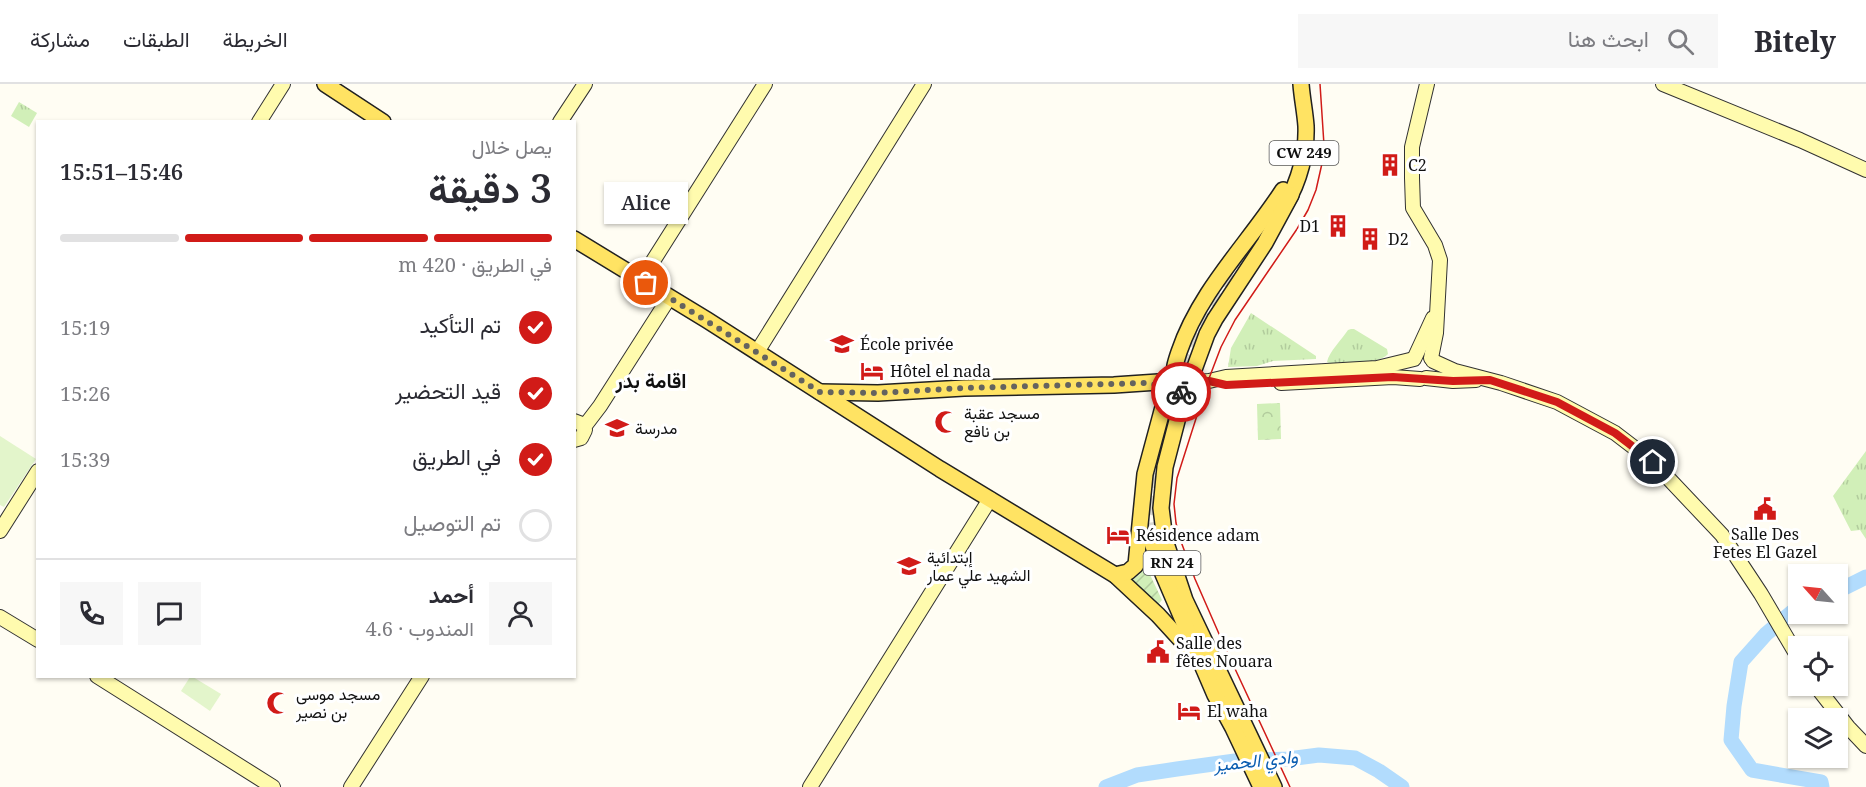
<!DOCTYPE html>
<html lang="ar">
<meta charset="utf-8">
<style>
body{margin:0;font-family:"Noto Serif",Vazirmatn,serif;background:#f7f7f7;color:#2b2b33;direction:rtl;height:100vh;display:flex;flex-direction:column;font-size:22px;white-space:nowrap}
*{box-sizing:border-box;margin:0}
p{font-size:20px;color:#7c7c81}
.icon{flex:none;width:33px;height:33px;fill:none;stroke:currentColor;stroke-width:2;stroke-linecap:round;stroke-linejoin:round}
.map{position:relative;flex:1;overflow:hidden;direction:ltr}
.sheet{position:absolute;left:36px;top:36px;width:540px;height:558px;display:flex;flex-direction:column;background:#fff;border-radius:0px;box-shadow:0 2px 4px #0004;direction:rtl}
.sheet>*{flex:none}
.needle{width:39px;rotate:297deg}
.controls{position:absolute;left:1788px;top:480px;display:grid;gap:12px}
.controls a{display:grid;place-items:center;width:60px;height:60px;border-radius:0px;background:#fff;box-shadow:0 2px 4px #0004;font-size:30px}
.pin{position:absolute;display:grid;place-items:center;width:51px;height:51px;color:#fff;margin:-26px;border:3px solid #fff;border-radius:50%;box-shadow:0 2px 6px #0007}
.courier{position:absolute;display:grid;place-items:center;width:60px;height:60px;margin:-30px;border:4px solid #d11b18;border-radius:50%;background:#fff;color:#222;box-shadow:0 2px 8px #0007}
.bubble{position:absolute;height:42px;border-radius:0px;background:#fff;box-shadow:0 2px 4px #0004;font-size:20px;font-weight:600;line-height:42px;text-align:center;direction:rtl}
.headline em{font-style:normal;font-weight:600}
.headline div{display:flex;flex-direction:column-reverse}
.headline{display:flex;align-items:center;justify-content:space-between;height:102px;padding:0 24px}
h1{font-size:39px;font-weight:600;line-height:45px}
.bar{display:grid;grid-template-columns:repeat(4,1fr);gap:9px 6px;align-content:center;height:72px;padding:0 24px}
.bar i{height:8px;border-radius:4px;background:#e1e1e2}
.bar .on{background:#d11b18}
.bar p{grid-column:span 4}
.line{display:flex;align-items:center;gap:15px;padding:0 24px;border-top:2px solid #e1e1e2}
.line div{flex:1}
.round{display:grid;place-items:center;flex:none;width:63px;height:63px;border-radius:0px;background:#f7f7f7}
ol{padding:0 24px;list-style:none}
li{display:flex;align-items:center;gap:18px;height:66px}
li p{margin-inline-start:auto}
li .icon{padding:6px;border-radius:50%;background:#d11b18;color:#fff;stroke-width:4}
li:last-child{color:#7c7c81}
li i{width:33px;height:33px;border:3px solid #e1e1e2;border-radius:50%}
header{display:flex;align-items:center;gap:36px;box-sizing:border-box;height:84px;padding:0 30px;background:#fff;border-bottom:2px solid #e1e1e2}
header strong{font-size:28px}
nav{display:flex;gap:33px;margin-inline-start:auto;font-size:21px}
.search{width:420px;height:54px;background:#f7f7f7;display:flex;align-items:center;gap:15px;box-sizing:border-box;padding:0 21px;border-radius:0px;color:#7c7c81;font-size:22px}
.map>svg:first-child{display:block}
.grass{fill:url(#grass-tufts)}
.park{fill:url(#park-crowns)}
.garden{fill:url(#garden-furrows)}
.pitch{fill:#e3f5cb}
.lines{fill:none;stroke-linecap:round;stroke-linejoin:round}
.river{stroke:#b2dcfd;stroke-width:15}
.primary-tunnel{stroke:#dbd9d1;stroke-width:15;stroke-dasharray:15 8;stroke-linecap:butt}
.secondary-casing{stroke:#323232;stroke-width:16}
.primary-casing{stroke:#212121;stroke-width:18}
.secondary{stroke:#fffbae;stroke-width:14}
.primary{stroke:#ffe363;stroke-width:15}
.tram{stroke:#d11b18;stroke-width:1.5}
.done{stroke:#64635f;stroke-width:6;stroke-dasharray:0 10.8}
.route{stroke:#d11b18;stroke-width:8}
.labels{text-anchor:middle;stroke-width:6;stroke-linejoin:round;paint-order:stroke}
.shield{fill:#fff;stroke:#585858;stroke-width:1.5}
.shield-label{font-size:15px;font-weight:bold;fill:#101010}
.poi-label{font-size:16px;fill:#101010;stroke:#fff;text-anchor:start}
.water-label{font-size:18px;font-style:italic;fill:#0a5db1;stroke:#fff}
.quarter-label{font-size:20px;font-weight:bold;fill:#101010;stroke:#fff}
</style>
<header>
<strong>Bitely</strong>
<div class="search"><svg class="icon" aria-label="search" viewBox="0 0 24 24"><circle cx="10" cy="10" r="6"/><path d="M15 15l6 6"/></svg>ابحث هنا</div>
<nav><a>الخريطة</a><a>الطبقات</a><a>مشاركة</a></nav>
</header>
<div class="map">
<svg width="1866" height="703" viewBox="0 0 1866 703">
<defs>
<pattern id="grass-tufts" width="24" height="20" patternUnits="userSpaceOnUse" patternTransform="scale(1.5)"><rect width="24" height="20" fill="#d1efb8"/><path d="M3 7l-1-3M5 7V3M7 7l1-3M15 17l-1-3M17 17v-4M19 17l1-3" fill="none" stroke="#b2cc9d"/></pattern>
<pattern id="park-crowns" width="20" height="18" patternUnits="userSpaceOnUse" patternTransform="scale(1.5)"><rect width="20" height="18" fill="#d1efb8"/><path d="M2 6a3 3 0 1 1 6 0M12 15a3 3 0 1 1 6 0" fill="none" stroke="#b2cc9d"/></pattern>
<pattern id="garden-furrows" width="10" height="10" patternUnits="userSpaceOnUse" patternTransform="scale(1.5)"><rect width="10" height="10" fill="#d1efb8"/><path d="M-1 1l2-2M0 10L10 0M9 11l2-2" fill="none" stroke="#b2cc9d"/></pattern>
</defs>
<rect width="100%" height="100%" fill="#fffdf3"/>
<!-- grass -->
<g class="grass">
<polygon points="19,18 37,29 29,43 11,32"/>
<polygon points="1251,229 1316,272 1316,275 1273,277 1257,282 1228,283 1231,264"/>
<path d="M1351,245h3l33,20 1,5c-10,11 -43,9 -57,10l-4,-2c2,-10 15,-23 21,-32z"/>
<polygon points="1866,367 1866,455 1860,446 1851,447 1833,412"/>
</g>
<!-- park -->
<polygon class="park" points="1280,319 1281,355 1258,356 1257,320"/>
<!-- garden -->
<polygon class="garden" points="1144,478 1162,516 1157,522 1131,497 1140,490"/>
<!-- pitch -->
<g class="pitch">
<polygon points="0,352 36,375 4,423 0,421"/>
<polygon points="190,593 193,593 221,610 210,627 181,607"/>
</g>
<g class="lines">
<!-- river -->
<g class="river">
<polyline points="1838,507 1866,493"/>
<polyline points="1798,523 1766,550 1741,578 1734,622 1731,656 1752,686 1821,698 1822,703"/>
<polyline points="1106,703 1137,691 1177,685 1235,677 1288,675 1319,671 1355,674 1379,687 1402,703"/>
</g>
<!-- primary-tunnel -->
<g class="primary-tunnel">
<path d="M1176,306c10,-32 20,-62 37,-91 13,-22 31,-40 44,-62"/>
<polyline points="1149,416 1148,437 1151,456"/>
<polyline points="1153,427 1157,384 1162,365"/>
</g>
<!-- secondary casing -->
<g class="secondary-casing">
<g id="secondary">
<polyline points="1427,0 1412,63 1412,94 1413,124 1435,161 1440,176 1436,249 1431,274"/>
<polyline points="1663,0 1800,56 1866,86"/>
<polyline points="259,38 283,0"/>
<polyline points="560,38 585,0"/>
<polyline points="641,196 765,0"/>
<polyline points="757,268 924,0"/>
<polyline points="1415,273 1433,234"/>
<polyline points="1433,277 1455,287 1501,299 1557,318 1615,349 1653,378 1722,451 1761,510 1798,573"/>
<polyline points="1426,294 1453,297 1476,296"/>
<polyline points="1188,299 1209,297 1226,293 1377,284 1414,275"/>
<polyline points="1281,299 1393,293 1420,295"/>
<polyline points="574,337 582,340 585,346 581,354 574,356"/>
<polyline points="584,343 600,322 669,214"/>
<polyline points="0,447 38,387"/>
<polyline points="0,533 38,556"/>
<polyline points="97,592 273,703"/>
<polyline points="1816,602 1848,643 1866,662"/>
<polyline points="351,703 422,592"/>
<polyline points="810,703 990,415"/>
</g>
</g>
<!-- primary casing -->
<g class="primary-casing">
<g id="primary">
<polyline points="325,0 383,38"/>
<path d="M1286,119c13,-21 21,-51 20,-77 -1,-14 -4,-28 -5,-42"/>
<polyline points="574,155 707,236 940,385 1115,491 1158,531 1201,578"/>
<path d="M1175,294c-2,-9 1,-17 4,-26 21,-62 69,-108 104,-162"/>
<polyline points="1188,298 1192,291 1207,250 1215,235 1265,159 1291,111"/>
<polyline points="1185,306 1165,383 1161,424 1165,456 1185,516 1274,703"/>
<polyline points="820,308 878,309 964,304 1114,301 1173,297"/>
<polyline points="1151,456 1163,490 1215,611 1233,644 1261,703"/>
<polyline points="1115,491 1128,488 1136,481 1145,390 1166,312 1172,301"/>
</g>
</g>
<!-- secondary -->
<use href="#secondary" class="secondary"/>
<!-- primary -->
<use href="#primary" class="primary"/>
<!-- tram -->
<polyline class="tram" points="1290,703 1223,559 1195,495 1180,455 1176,439 1174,420 1177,394 1208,297 1221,263 1235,236 1297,145 1308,126 1316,106 1323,75 1324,61 1320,0"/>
</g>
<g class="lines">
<!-- done -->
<polyline class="done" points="646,199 820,308 878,309 964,304 1145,299 1163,302 1172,300 1174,306 1181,308"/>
<!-- route -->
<polyline class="route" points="1181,308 1187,305 1188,299 1209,297 1226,301 1393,293 1453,297 1490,296 1557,318 1615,349 1653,378"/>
</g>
<!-- icons -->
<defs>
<g id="building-bare" transform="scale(1.8)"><path d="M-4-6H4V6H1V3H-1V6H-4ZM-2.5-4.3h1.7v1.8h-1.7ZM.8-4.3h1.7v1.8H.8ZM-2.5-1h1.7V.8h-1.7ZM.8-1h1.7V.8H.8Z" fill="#d11b18" stroke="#fff" stroke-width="2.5" paint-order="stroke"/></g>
<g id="school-bare" transform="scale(1.8)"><path d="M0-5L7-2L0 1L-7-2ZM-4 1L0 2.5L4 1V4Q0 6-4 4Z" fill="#d11b18" stroke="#fff" stroke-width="2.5" paint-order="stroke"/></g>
<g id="hotel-bare" transform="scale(1.8)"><path d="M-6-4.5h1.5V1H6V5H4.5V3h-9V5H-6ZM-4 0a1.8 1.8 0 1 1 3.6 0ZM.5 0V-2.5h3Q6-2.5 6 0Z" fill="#d11b18" stroke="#fff" stroke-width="2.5" paint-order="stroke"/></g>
<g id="mosque-bare" transform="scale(1.8)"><path d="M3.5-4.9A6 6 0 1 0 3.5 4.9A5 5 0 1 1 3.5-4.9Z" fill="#d11b18" stroke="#fff" stroke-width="2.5" paint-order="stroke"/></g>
<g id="civic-bare" transform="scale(1.8)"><path d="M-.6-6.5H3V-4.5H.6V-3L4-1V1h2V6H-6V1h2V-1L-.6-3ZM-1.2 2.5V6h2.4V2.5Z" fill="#d11b18" stroke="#fff" stroke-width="2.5" paint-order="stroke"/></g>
</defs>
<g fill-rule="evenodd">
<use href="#building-bare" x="1390" y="81"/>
<use href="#building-bare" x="1338" y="142"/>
<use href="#building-bare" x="1370" y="155"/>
<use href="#school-bare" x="842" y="260"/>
<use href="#hotel-bare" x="872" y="287"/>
<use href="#mosque-bare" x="946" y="338"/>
<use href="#school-bare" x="617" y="344"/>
<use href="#civic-bare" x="1765" y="425"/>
<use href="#hotel-bare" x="1118" y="451"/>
<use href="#school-bare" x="909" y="482"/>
<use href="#civic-bare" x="1158" y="568"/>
<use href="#mosque-bare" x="278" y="619"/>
<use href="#hotel-bare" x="1189" y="627"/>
</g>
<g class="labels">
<!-- shield labels -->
<g class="shield">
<rect x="1269.5" y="57" width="69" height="24" rx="4.5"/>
<rect x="1143.5" y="467" width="57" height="24" rx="4.5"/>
</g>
<g class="shield-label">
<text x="1304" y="74">CW 249</text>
<text x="1172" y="484">RN 24</text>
</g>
<!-- poi labels -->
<g class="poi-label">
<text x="1408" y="87">C2</text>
<text x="1320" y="148" text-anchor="end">D1</text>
<text x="1388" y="161">D2</text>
<text x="860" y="266">École privée</text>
<text x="890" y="293">Hôtel el nada</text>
<text x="964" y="335">مسجد عقبة<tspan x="964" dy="18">بن نافع</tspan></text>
<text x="635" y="350">مدرسة</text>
<text x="1765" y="456" text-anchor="middle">Salle Des<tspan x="1765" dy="18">Fetes El Gazel</tspan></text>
<text x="1136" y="457">Résidence adam</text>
<text x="927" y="479">إبتدائية<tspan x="927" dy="18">الشهيد علي عمار</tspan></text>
<text x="1176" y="565">Salle des<tspan x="1176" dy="18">fêtes Nouara</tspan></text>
<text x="296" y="616">مسجد موسى<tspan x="296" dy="18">بن نصير</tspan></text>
<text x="1207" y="633">El waha</text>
</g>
<!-- water labels -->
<g class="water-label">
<text transform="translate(1256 677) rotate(-6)" y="6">وادي الحميز</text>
</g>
<!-- quarter labels -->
<g class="quarter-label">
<text x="651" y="304">اقامة بدر</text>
</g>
</g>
</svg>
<div class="controls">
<a><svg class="needle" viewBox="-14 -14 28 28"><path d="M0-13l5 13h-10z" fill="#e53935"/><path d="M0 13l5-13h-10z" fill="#7c7c81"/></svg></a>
<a><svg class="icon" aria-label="locate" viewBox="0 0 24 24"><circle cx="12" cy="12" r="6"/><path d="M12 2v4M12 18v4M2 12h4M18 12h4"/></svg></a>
<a><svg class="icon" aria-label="layers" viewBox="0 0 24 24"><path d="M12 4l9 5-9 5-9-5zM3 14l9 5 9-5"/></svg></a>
</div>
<div class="pin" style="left:646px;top:199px;background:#ea580c"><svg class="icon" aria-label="bag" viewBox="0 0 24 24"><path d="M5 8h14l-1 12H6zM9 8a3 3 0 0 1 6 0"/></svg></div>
<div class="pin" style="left:1653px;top:378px;background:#1f2937"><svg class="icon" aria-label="home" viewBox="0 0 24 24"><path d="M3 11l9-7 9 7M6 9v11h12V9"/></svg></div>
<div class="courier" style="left:1181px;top:308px"><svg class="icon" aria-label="bike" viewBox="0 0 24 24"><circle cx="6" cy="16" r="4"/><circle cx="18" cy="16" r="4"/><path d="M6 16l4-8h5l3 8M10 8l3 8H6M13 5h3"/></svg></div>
<div class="bubble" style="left:604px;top:98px;width:84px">Alice</div>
<section class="sheet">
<div class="headline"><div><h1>3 دقيقة</h1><p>يصل خلال</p></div><em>15:46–15:51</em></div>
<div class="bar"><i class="on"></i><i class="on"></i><i class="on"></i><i></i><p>في الطريق · 420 m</p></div>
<ol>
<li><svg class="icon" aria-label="check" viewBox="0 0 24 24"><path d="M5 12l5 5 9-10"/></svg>تم التأكيد<p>15:19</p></li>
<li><svg class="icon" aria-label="check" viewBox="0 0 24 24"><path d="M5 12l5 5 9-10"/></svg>قيد التحضير<p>15:26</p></li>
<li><svg class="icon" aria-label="check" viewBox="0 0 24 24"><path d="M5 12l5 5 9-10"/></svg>في الطريق<p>15:39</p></li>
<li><i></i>تم التوصيل</li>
</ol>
<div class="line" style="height:108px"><a class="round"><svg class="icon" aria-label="person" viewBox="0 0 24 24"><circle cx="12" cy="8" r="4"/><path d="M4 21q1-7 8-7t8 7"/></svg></a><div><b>أحمد</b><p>المندوب · 4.6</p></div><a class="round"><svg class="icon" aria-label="chat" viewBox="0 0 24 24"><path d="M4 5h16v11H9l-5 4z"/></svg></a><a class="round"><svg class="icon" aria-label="phone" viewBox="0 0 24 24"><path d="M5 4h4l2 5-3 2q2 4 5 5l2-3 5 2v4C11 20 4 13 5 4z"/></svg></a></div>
</section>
</div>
